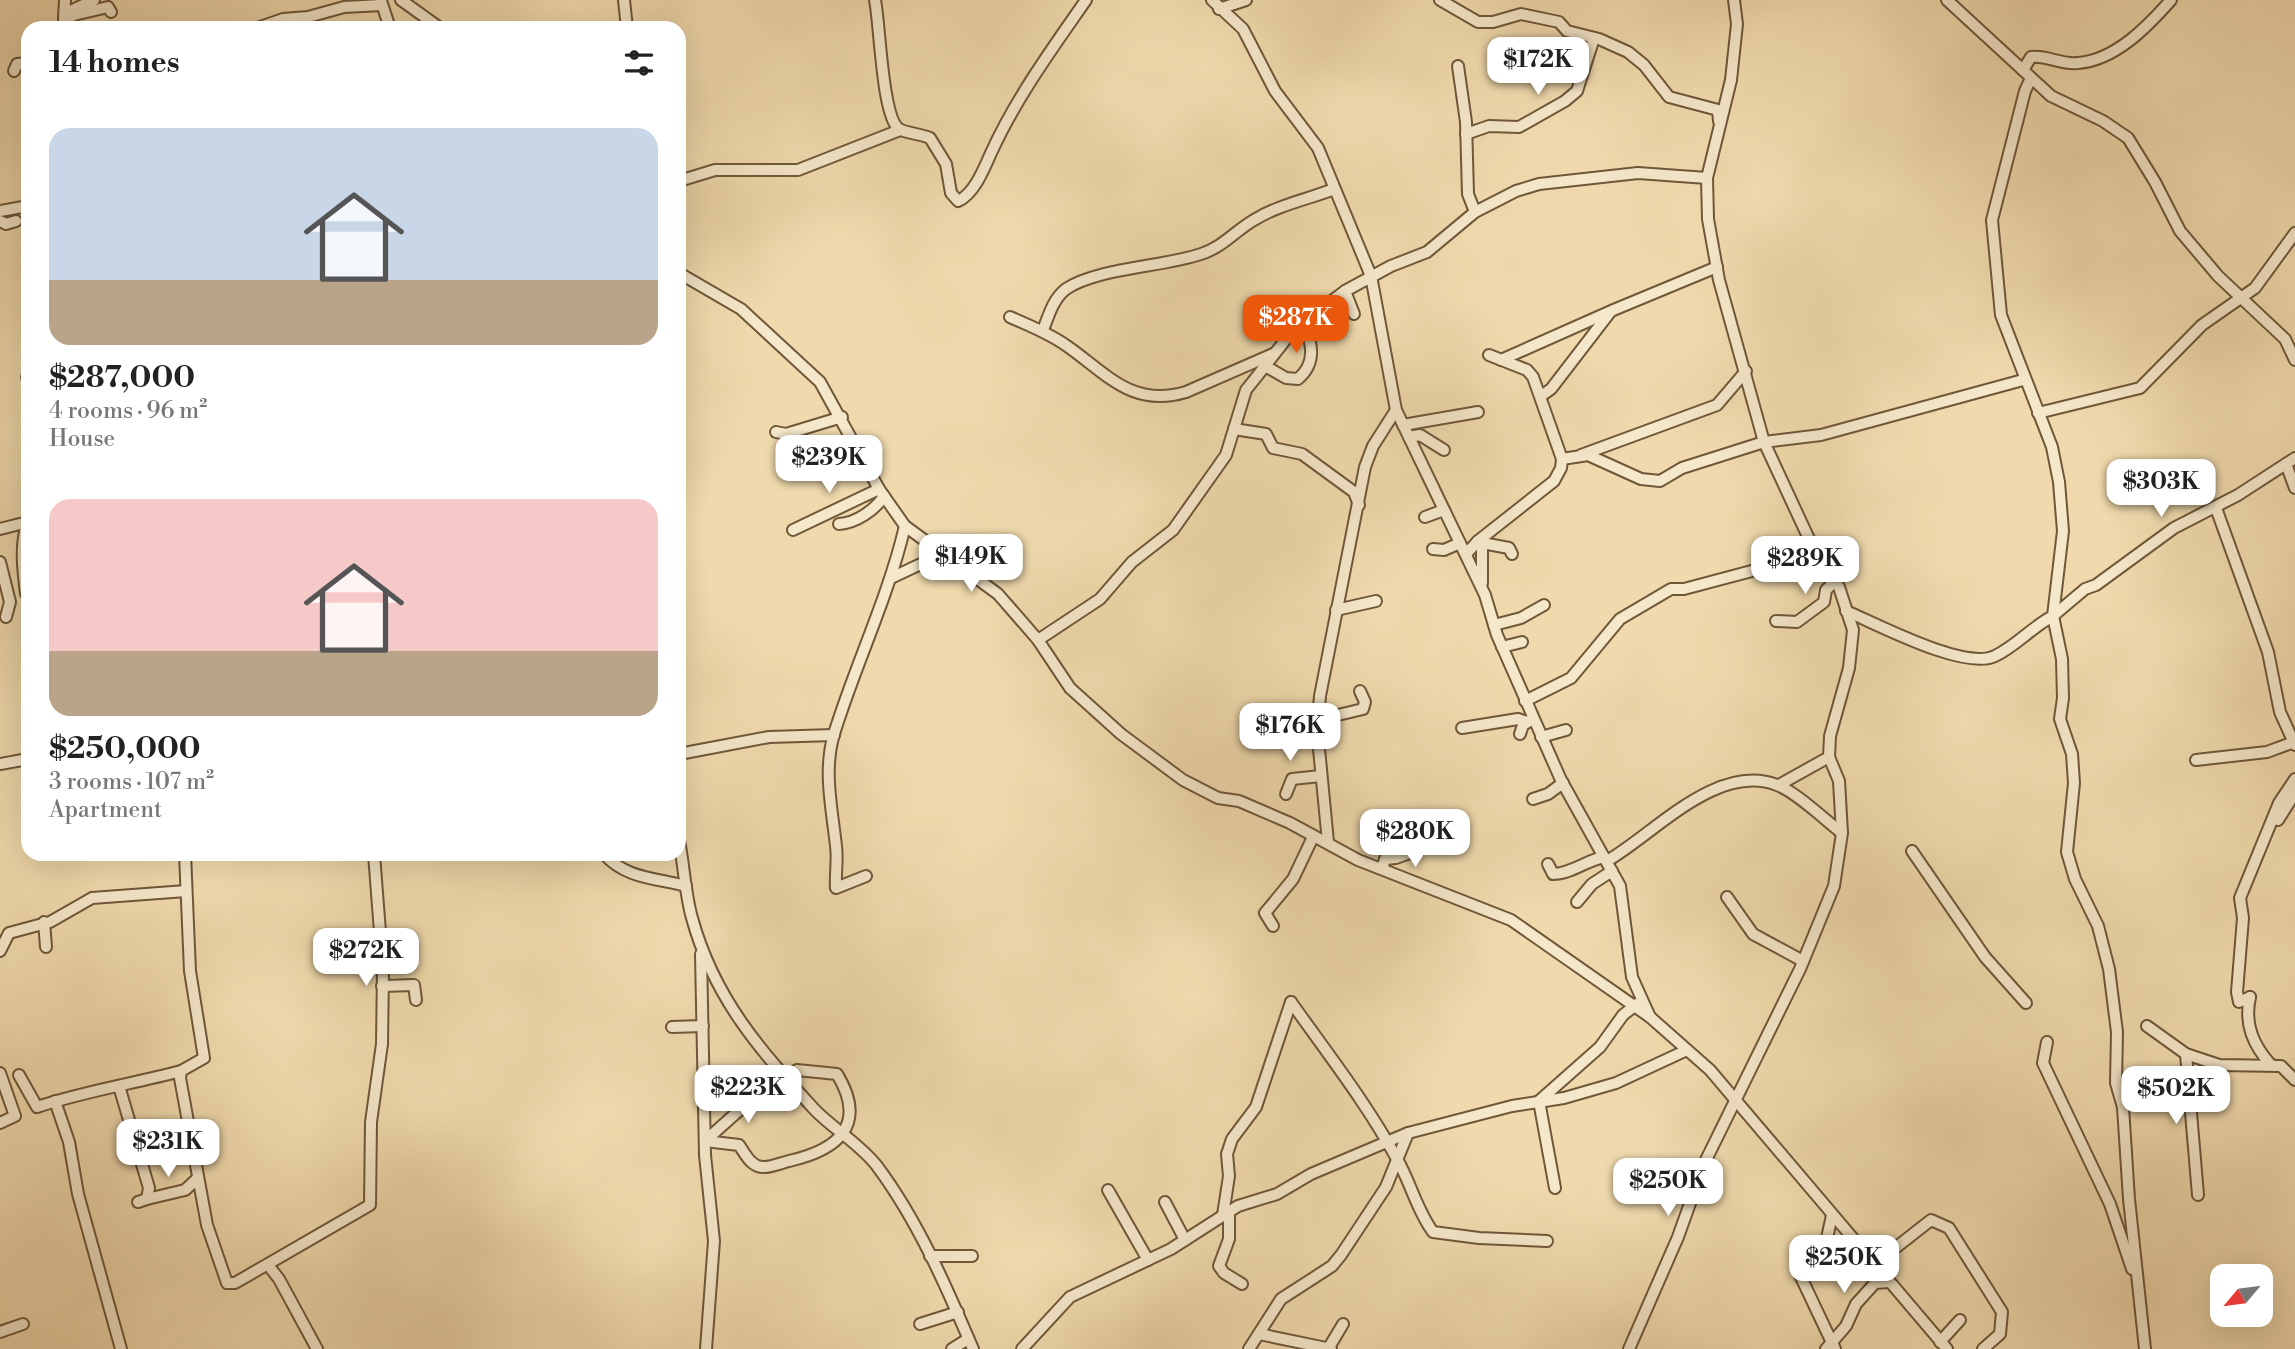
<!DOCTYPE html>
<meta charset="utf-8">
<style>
:root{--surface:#fff;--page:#f6f6f6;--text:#222;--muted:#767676;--accent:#ea580c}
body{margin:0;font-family:"Libre Bodoni",serif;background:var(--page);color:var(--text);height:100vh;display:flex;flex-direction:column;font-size:26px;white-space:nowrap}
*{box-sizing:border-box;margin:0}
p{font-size:23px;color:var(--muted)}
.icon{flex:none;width:38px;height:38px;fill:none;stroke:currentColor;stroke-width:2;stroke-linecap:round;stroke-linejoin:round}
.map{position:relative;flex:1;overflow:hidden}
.details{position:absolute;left:21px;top:21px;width:665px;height:840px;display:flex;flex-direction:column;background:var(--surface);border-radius:21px;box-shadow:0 7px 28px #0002}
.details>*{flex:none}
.needle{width:46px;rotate:241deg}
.fabs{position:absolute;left:2210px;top:1264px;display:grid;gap:14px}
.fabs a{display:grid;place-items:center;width:63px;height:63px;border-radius:14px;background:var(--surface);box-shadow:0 7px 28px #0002;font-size:35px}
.price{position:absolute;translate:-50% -60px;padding:0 16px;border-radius:14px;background:#fff;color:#222;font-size:23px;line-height:46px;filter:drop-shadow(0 2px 4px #0008)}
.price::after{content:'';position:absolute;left:50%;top:42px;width:21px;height:16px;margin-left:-10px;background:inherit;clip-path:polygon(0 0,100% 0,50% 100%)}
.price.on{background:var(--accent);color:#fff}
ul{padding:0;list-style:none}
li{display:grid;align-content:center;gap:14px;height:371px;padding:0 28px}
li span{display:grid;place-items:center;height:217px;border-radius:21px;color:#555}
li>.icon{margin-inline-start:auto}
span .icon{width:126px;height:126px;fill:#fffc;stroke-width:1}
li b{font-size:30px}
h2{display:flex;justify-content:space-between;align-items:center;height:84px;padding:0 28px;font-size:30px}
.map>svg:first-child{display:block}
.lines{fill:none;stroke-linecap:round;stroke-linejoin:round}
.street-casing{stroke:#6f5738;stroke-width:14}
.street{stroke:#f5e7ca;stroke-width:10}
</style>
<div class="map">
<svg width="2295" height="1349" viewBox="0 0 2295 1349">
<rect width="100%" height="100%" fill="#f0daad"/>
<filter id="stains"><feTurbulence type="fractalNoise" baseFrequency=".00286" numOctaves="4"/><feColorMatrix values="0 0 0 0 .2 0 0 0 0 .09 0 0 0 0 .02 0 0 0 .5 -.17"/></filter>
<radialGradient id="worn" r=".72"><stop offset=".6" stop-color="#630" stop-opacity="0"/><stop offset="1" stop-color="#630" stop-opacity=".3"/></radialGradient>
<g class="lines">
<defs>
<g id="street">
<path d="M401 0 440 28"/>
<path d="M624 0 627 28"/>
<path d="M875 0C880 24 882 117 899 129 905 133 921 134 930 138L946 164 951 193 958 201C974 194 984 169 991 153 1016 98 1052 49 1086 0"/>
<path d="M1212 0 1243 29 1275 91 1318 148 1371 276 1396 410 1485 595 1497 635 1561 780 1620 886 1632 977 1650 1017"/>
<path d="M1440 0 1478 22H1493L1521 14 1559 22 1567 31 1599 39 1628 52 1644 65 1669 97 1718 110 1719 121"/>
<path d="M1947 0 2051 96 2103 121 2128 138 2155 182 2180 231 2218 276 2285 339 2295 360"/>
<path d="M381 1 390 28"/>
<path d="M1219 9 1246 0"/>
<path d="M66 13 94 0"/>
<path d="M64 18 65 0"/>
<path d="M64 21 74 15 108 7 111 12"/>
<path d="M257 28 283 19 308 17 344 7 382 5"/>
<path d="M1458 66 1466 122 1468 194 1475 212"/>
<path d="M2023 70 2031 57C2048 55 2060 65 2078 63 2116 60 2148 26 2171 0"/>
<path d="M14 71 17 64 28 63"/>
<path d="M1466 134 1489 126 1519 127 1565 101 1577 91 1594 38"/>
<path d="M679 181 715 170H798L900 130"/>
<path d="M0 211 28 206"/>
<path d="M0 221 6 224 16 221"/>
<path d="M679 273 741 309 820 382 879 489 905 526 998 594 1038 640 1070 688 1121 734 1183 780 1218 798 1239 801 1290 823 1358 860 1511 920 1650 1017 1710 1070 1947 1349"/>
<path d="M1345 291 1354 314"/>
<path d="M1010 317C1030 326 1049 333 1067 346 1107 374 1132 408 1186 392L1273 354"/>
<path d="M1043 330C1049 315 1053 299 1066 289 1097 268 1163 267 1201 254 1223 247 1235 231 1254 220 1278 205 1309 199 1334 189"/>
<path d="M1489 355 1527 370 1533 377 1562 459"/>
<path d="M1501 360 1609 312"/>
<path d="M1265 366 1286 378 1298 379C1318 362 1311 342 1304 320"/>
<path d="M27 377H28"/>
<path d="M1541 396 1551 389 1611 311 1717 267"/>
<path d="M2038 413 2140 388 2202 325 2255 288 2295 233"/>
<path d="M1403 425 1478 412"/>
<path d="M1234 429 1266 434 1273 448 1302 454 1354 492 1359 505"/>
<path d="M776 432 786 434 842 417"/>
<path d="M1409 437 1420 435 1444 450"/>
<path d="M1581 455 1717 405 1746 371"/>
<path d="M2286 464 2295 488"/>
<path d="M2216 508 2268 652 2280 712 2295 745"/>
<path d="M1425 517 1444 510"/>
<path d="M839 524C856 523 875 510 884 496"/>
<path d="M0 529 28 522"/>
<path d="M793 530 879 489"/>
<path d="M1477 542 1509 548 1512 554"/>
<path d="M1482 544V583"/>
<path d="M1433 549 1444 550 1460 543"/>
<path d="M1466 554 1478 541 1554 481 1561 468 1562 459 1588 455 1641 479 1660 481 1682 468 1764 442 1821 435 2023 380"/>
<path d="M0 562 10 602 6 617"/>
<path d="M891 578 925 562 938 552"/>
<path d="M26 594C23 569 20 547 27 523"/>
<path d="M1336 610 1376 601"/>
<path d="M1846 611C1877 624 1965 671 1995 656 2016 646 2032 627 2053 616L2063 531 2059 482 2052 447 2001 315 1992 220 2025 91 2031 78"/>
<path d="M1776 621 1797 622 1824 602 1826 590 1835 581"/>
<path d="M1494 625 1521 618 1544 605"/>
<path d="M1038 640 1100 599 1132 562 1173 530 1226 455 1246 390 1254 380 1294 329 1345 291 1391 266 1427 252 1475 212 1516 191 1539 184 1638 173 1707 178"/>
<path d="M1502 647 1522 642"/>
<path d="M1525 701 1571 678 1620 619 1671 589H1684L1816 554"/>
<path d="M1317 720 1363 709 1365 702 1360 691"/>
<path d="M1462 728 1518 719 1527 722"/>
<path d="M1520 734 1523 725 1531 720"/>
<path d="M1541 737 1566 730"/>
<path d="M679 754 769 737 834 735"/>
<path d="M2196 760 2267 752 2294 742"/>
<path d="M0 764 28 759"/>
<path d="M1779 785 1829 757"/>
<path d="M1286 794 1292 779 1321 776"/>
<path d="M1533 799 1548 794 1563 783"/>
<path d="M2278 820 2295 793"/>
<path d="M679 840C684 866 685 893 692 918 714 998 759 1049 814 1109 833 1129 859 1143 877 1166 918 1221 946 1286 973 1349"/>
<path d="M1328 842 1317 728 1320 696 1365 467 1373 446 1396 410"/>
<path d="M1912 851 1985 957 2026 1003"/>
<path d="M185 854 190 971 204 1058 181 1071 180 1078 207 1225 227 1283H235L370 1205 371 1122 382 1044 383 971 374 854"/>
<path d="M604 854C626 879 656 878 686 886"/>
<path d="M1607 861C1654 834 1717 762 1777 785 1796 792 1825 820 1842 833"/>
<path d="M1548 864 1553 874C1571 874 1587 860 1604 857"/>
<path d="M1382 869 1385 859 1396 858 1421 849"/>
<path d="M866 876 836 888C835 874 838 859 836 846 832 809 823 770 834 734 856 663 888 598 905 526"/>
<path d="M1727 897 1753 934 1803 961"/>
<path d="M1577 902 1592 884 1612 871"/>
<path d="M44 922 46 947"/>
<path d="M1273 926 1265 913 1293 879 1313 837"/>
<path d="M0 951 9 933 50 922 92 898 186 891"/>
<path d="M701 954 705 1155 714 1241 706 1349"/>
<path d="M382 986 414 985 416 1000"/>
<path d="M2250 997 2239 1002 2237 992 2243 918 2240 898 2279 803 2295 779"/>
<path d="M2250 997C2244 1024 2253 1045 2271 1065"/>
<path d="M1291 1002C1328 1054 1367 1104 1397 1159 1411 1183 1416 1209 1433 1232L1479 1238 1547 1241"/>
<path d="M2147 1026 2186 1054 2219 1065 2281 1066 2295 1080"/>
<path d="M672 1027 703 1026"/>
<path d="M2047 1042 2043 1063 2110 1204 2132 1269"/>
<path d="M2186 1054 2198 1195"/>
<path d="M797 1070 837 1074C868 1125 838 1150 789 1161 781 1163 769 1168 762 1167 750 1166 745 1153 739 1145L705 1141 753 1098Z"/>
<path d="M0 1073 15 1116 0 1123"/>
<path d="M19 1075 37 1107C85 1091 132 1084 181 1071"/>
<path d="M119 1086 149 1188 147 1199 138 1202"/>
<path d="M55 1101 69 1142 78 1194 121 1349"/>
<path d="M1555 1188 1539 1101 1600 1047 1623 1015 1637 1004"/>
<path d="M1108 1190 1148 1260"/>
<path d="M147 1199 185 1190 198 1178"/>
<path d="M1165 1202 1185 1240"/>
<path d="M1229 1212V1239L1219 1266 1224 1273 1242 1284"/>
<path d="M1223 1215 1229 1176 1227 1154 1232 1139 1256 1107 1291 1002"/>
<path d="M1832 1215 1826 1243 1807 1254 1799 1273 1835 1349"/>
<path d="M930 1256H972"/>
<path d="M1870 1260 1885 1256 1931 1220 1949 1228 2002 1312 2000 1334 1983 1349"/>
<path d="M268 1265 279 1279 317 1349"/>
<path d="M920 1324 958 1312"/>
<path d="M0 1332 23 1324"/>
<path d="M1259 1334 1331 1349"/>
<path d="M1940 1342 1960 1320"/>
<path d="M952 1349 968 1339"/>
<path d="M1022 1349 1070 1297 1171 1249 1238 1206 1277 1194 1311 1174 1408 1133 1512 1106 1564 1098 1616 1083 1687 1050"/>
<path d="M1249 1349 1281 1299 1332 1266 1341 1255 1386 1187 1408 1133"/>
<path d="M1328 1349 1343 1324"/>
<path d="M1629 1349 1678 1237 1704 1164 1800 969 1834 886 1842 833 1839 781 1829 757 1830 736 1849 668 1853 630 1839 587 1816 554 1764 442 1719 280 1708 219 1707 178 1731 80 1737 24 1734 0"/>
<path d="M1826 1349 1846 1326 1856 1304 1875 1283 1888 1282"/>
<path d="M2145 1349 2129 1199 2123 1107 2116 1083 2117 1032 2109 969 2098 926 2075 879 2067 852 2074 783 2072 754 2060 719 2063 698 2062 659 2053 616 2085 589 2096 585 2174 528 2238 495 2295 458"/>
</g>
</defs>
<use href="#street" class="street-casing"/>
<use href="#street" class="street"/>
</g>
<rect width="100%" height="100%" filter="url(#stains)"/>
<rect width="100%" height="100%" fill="url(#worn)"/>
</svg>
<div class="fabs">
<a><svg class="needle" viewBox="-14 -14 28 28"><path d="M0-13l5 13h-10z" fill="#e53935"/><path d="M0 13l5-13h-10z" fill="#767676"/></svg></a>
</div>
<b class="price" style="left:1538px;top:97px">$172K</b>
<b class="price on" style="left:1296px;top:355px">$287K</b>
<b class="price" style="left:829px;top:495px">$239K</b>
<b class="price" style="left:2161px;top:519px">$303K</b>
<b class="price" style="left:971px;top:594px">$149K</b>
<b class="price" style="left:1805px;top:596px">$289K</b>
<b class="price" style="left:1290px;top:763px">$176K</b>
<b class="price" style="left:1415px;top:869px">$280K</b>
<b class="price" style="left:366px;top:988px">$272K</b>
<b class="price" style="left:748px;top:1125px">$223K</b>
<b class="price" style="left:2176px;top:1126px">$502K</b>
<b class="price" style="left:168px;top:1179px">$231K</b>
<b class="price" style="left:1668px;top:1218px">$250K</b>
<b class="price" style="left:1844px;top:1295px">$250K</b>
<section class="details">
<h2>14 homes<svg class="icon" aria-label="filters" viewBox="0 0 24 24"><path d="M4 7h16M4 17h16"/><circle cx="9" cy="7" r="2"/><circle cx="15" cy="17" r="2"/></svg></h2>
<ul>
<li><span style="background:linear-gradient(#c9d6e8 70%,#b9a48a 0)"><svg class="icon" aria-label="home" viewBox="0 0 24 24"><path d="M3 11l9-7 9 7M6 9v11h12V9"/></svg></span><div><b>$287,000</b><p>4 rooms · 96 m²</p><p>House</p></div></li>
<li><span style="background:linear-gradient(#f6c9c9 70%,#b9a48a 0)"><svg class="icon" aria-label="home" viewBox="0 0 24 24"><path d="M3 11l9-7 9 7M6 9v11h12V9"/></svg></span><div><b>$250,000</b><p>3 rooms · 107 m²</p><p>Apartment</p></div></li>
</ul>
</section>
</div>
